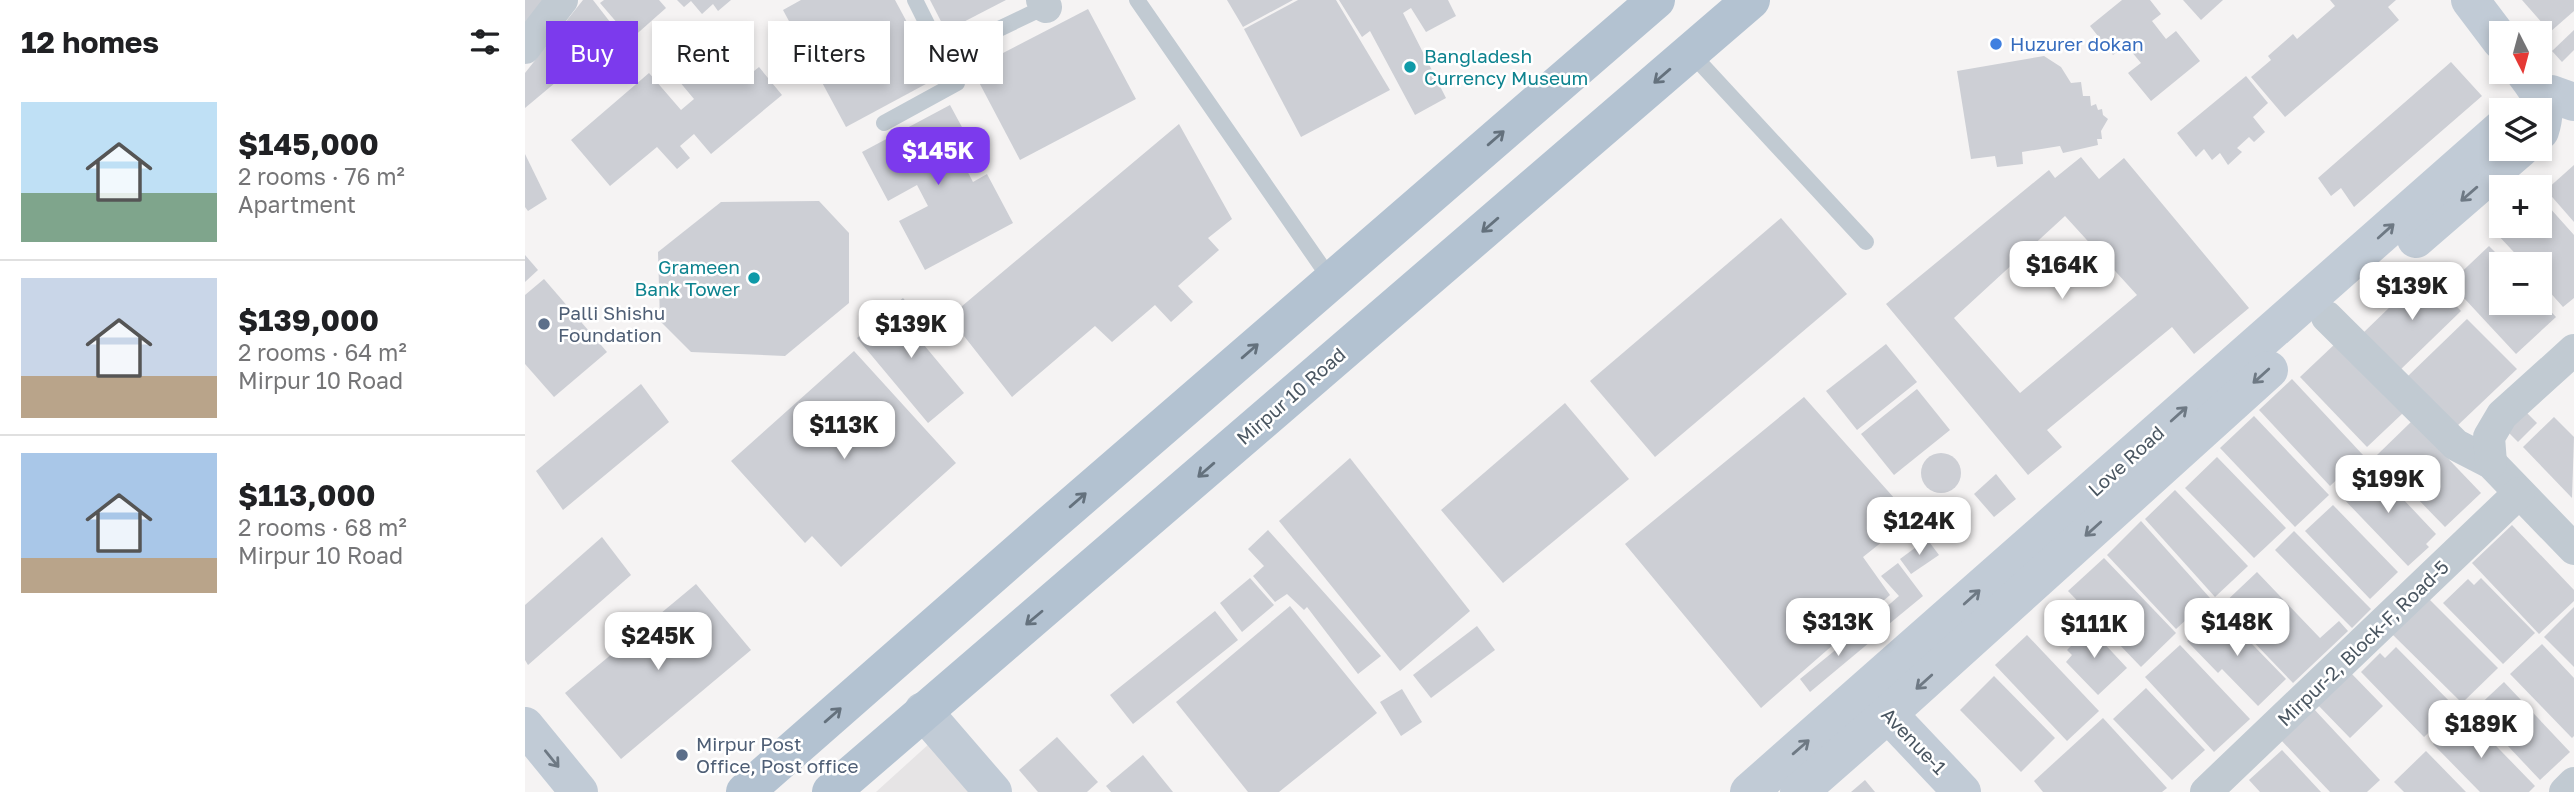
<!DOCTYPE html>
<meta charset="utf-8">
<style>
:root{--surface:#fff;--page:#f6f6f6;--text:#202124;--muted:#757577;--line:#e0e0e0;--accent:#7c3aed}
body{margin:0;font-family:"Golos Text",sans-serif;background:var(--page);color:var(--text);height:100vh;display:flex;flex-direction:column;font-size:26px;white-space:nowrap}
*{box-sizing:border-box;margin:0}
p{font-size:23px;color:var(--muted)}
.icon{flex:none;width:38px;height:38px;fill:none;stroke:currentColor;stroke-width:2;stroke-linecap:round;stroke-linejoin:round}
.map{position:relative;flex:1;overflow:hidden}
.side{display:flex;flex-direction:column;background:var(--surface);width:525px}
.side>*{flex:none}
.hud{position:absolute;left:21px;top:21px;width:665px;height:63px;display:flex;gap:14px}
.needle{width:46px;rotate:174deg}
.controls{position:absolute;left:1964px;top:21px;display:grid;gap:14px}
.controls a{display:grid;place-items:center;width:63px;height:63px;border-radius:0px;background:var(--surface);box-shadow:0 4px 10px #0003;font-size:35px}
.price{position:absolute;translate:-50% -60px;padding:0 16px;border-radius:14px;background:#fff;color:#222;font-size:23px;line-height:46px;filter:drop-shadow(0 2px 4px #0008)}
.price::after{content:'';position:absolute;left:50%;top:42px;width:21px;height:16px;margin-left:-10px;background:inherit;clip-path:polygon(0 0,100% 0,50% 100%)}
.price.selected{background:var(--accent);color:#fff}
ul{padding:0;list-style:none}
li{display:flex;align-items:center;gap:21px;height:175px;padding:0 21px}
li+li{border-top:2px solid var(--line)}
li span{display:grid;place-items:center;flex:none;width:196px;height:140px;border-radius:0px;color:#555}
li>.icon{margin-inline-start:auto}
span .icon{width:84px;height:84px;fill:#fffc;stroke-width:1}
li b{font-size:30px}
h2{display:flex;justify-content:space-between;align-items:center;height:84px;padding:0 21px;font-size:30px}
.pill{padding:0 24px;border-radius:0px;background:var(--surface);box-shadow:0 4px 10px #0003;font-size:24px;line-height:63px}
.pill.selected{background:var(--accent);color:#fff}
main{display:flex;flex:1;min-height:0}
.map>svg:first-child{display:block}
.education{fill:#e6e4e5}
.building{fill:#cdcfd5;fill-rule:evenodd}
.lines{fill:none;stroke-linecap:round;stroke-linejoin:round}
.lane{stroke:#c1cad2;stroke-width:16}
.street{stroke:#c1cad2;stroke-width:32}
.secondary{stroke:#c1cbd6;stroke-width:38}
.primary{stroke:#b3c2d1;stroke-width:38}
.oneway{stroke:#64717d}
.oneway2{stroke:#6e7984}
.shop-dot{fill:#3f7fe0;stroke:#fff;stroke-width:2.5}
.culture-dot{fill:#0f9aa8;stroke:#fff;stroke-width:2.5}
.service-dot{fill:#5c6f8a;stroke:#fff;stroke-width:2.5}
.labels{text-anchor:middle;stroke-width:5;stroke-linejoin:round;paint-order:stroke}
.shop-label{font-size:19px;fill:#366cbe;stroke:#fff;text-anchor:start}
.culture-label{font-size:19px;fill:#0d838f;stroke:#fff;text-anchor:start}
.service-label{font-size:19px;fill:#4e5e75;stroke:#fff;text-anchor:start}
.street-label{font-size:19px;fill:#4a5661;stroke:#fff}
</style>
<main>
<section class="side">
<h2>12 homes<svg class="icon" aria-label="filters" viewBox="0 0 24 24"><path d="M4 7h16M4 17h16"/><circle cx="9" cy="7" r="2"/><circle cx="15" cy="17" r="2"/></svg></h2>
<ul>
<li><span style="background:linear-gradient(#bfe0f5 65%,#7fa58c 0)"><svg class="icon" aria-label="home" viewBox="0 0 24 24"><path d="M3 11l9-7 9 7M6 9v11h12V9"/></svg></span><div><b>$145,000</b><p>2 rooms · 76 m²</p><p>Apartment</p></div></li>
<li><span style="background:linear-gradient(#c9d6e8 70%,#b9a48a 0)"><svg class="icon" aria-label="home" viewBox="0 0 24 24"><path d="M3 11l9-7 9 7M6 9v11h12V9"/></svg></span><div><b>$139,000</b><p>2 rooms · 64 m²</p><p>Mirpur 10 Road</p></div></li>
<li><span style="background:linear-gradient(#a9c7e8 75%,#b9a48a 0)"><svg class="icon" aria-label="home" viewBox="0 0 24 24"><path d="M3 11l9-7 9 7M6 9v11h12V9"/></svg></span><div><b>$113,000</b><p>2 rooms · 68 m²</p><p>Mirpur 10 Road</p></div></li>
</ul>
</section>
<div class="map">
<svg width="2049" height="792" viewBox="0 0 2049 792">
<rect width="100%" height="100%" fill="#f5f3f3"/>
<path class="education" d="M415 734 461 792H351Z"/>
<g class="building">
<path d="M0 0H24L0 28Z"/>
<path d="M58 0H68L92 31 0 108V73Z"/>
<path d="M79 0H134L141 8 106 39 75 3Z"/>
<path d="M152 0H206L193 11 188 4 177 14 166 1 159 7Z"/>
<path d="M276 0H370L412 78 321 127 258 10Z"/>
<path d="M405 0H481L421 31Z"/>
<path d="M702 0H768L718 27Z"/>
<path d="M773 0H811L865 90 776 137 719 29Z"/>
<path d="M814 0H923L931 16 901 32 886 8 878 13 921 98 890 115 845 31 837 37Z"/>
<path d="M1597 0H1625L1636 14 1627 21 1641 39 1651 31 1675 61 1626 101 1603 73 1616 63 1601 45 1588 55 1565 26Z"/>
<path d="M1658 0H1698L1676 20Z"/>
<path d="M1805 0H1871L1863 7 1874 20 1760 117 1726 77 1746 60 1743 56 1768 34 1772 39 1810 6Z"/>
<path d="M1997 0H2049V11L2025 32Z"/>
<path d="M563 9 611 99 495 160 447 69Z"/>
<path d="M2049 30V50L2037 62 2027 51Z"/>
<path d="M181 37 218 80 234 67 257 95 186 154 169 134 155 146 165 158 152 169 132 147 85 186 46 140 124 73 156 110 169 99 144 69Z"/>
<path d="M1519 56 1536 67 1546 83 1556 82 1558 96H1565L1566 106 1571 104 1573 110 1577 109 1578 115 1583 119 1576 131 1577 139H1572L1573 145 1538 153 1535 146 1497 152 1498 164 1472 167 1470 156 1446 159 1432 71Z"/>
<path d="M1926 62 1957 96 1829 207 1816 188 1806 196 1793 178Z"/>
<path d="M1721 76 1743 103 1728 117 1740 132 1729 142 1724 137 1712 148 1717 152 1703 165 1695 153 1687 160 1679 149 1671 157 1652 133Z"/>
<path d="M425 105 451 153 437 161 448 182 462 174 488 223 400 270 374 221 403 206 392 185 363 201 337 152Z"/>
<path d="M654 124 707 219 683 238 694 250 653 286 668 302 646 322 630 305 587 342 570 326 487 397 424 317Z"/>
<path d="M0 154 22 199 3 211 0 207Z"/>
<path d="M1556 157 1574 179 1599 158 1724 308 1669 354 1647 327 1522 430 1537 447 1503 475 1361 304 1524 170 1530 178ZM1540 216 1612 295 1495 393 1429 318Z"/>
<path d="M2049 165V222L2021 190Z"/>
<path d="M2014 196 2049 235V298L2038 307 2014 280V264H2000L1971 233 1979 226H2014Z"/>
<path d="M294 201 324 233V303L260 356 166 352 135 321 133 252 196 202Z"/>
<path d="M1256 218 1322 294 1130 457 1065 381Z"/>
<path d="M1964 246 1982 264H1976V303H2014V299L2031 317 1991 354 1925 283Z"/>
<path d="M0 255 13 270 0 282Z"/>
<path d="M1900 273 1936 311 1874 371 1837 334Z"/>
<path d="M19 279 82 352 29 397 0 364V295Z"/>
<path d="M378 298 410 336 399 345 439 393 403 423 332 338Z"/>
<path d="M1942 319 1992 369 1932 426 1883 376Z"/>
<path d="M1811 343 1878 413 1842 447 1775 377Z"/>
<path d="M1361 344 1392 382 1332 430 1301 391Z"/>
<path d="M329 351 431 463 316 567 287 536 280 543 206 461Z"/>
<path d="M1767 379 1838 455 1805 486 1734 410Z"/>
<path d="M116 384 144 422 38 510 11 471Z"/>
<path d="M1392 389 1425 430 1369 475 1336 434Z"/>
<path d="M1279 397 1387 518 1338 557 1365 595 1236 708 1100 544Z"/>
<path d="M1040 403 1104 479 978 583 916 510Z"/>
<path d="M1999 410 2012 423 1993 442 1980 429Z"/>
<path d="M1729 416 1804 495 1770 527 1695 448Z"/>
<path d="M2029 417 2049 437 2047 498 1998 447Z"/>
<path d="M1887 421 1956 493 1920 527 1851 456Z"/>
<circle cx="1416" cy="473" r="20"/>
<path d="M1692 457 1761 528 1729 558 1660 488Z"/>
<path d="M825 458 945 611 875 671 754 521Z"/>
<path d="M1845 464 1911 534 1901 544 1904 547 1883 566 1814 494Z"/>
<path d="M1471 474 1491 499 1469 517 1449 494Z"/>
<path d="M1650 490 1723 566 1690 597 1620 519Z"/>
<path d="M1808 505 1873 572 1845 599 1780 531Z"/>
<path d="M1616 521 1685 598 1651 629 1582 555Z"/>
<path d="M1987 525 2049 590V601L2014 634 1947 563Z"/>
<path d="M743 530 856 656 833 674 782 607 779 610 762 594 750 602 728 576 739 566 723 549Z"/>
<path d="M1769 531 1846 609 1827 628 1750 550Z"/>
<path d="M77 537 106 575 3 665 0 660V605Z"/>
<path d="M1402 539 1414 555 1386 574 1375 559Z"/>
<path d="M1579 558 1651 633 1616 667 1543 591Z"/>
<path d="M1373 563 1398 596 1353 633 1343 623 1374 596 1356 576Z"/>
<path d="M1732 572 1795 638 1814 621 1823 631 1768 683 1695 607Z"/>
<path d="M725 578 749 605 717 632 695 603Z"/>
<path d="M1956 578 2010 633 1978 664 1918 603 1943 579 1949 585Z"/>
<path d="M171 584 226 650 96 759 40 693Z"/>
<path d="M1902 597 1973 668 1937 703 1866 633Z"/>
<path d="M765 606 852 713 754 792H723L651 702Z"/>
<path d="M2049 607V667L2019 637Z"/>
<path d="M690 611 713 640 608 724 585 695Z"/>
<path d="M1695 611 1761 679 1733 706 1697 669 1693 673 1662 641Z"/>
<path d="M1561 624 1602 668 1573 695 1541 662 1547 655 1542 650 1546 646 1542 642Z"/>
<path d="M1341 625 1351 637 1285 692 1275 679Z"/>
<path d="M952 626 970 650 906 698 888 675Z"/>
<path d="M1502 635 1574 711 1542 741 1470 665Z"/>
<path d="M2017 644 2049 678V736L2047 738 1985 674Z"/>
<path d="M1655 645 1725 719 1689 752 1620 677Z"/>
<path d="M1871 647 1930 707 1899 737 1836 672 1855 653 1860 658Z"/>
<path d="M1824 671 1858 706 1825 738 1791 703Z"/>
<path d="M1469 676 1530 738 1496 772 1435 710Z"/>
<path d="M1979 682 2045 752 2015 780 1949 710Z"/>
<path d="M1621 688 1680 750 1647 780 1588 719Z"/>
<path d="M877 689 897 722 876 736 855 702Z"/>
<path d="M1788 708 1855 780 1842 792H1805L1755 739Z"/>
<path d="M1940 714 2010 786 2004 792H1955L1908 744Z"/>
<path d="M1578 718 1642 788 1637 792H1518L1509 781Z"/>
<path d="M532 737 573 782 562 792H513L494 770Z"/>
<path d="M1757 750 1796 792H1735L1724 780Z"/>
<path d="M1901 751 1941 792H1879L1869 782Z"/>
<path d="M618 755 648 792H586L581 786Z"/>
<path d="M1340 780 1350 792H1326Z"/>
</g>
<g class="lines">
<g class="lane">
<path d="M390 0 407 34 432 68"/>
<path d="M612 0 806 280"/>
<path d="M1165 52 1341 242"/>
<path d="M359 123 432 83V49L526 4"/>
</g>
<g class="street">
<path d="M517 0 521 7"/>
<path d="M0 48 37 0"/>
<path d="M1802 317 1931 445 1966 463 2049 549"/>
<path d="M1966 463 1964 437 1977 415 2049 350"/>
<path d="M1681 792 1994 493"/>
<path d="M2040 792 2049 783"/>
</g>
<g class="secondary">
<path d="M1945 0 1976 41"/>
<path d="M1999 72C2015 93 2024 104 2015 131"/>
<path d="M2015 94H2026L2049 102"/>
<path d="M1891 239 1995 149"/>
<path d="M1347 697 1437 792"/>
<path d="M398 711 468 792"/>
<path d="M0 726 54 792"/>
<path d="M1224 792 1976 129"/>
<path d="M1274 792 1363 714 1744 370"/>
</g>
<g class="primary">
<path d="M220 792 522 527 1131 0"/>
<path d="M306 792 1226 0"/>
</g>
</g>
<defs><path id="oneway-shaft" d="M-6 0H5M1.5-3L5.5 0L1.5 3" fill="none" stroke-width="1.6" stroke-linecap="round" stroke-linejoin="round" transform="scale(1.75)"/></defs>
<g class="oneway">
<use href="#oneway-shaft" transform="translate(1137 76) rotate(139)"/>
<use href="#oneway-shaft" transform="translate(971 138) rotate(-41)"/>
<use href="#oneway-shaft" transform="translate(965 225) rotate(139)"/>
<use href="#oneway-shaft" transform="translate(725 351) rotate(-41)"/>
<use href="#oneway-shaft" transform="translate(681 470) rotate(139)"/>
<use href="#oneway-shaft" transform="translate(553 500) rotate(-41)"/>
<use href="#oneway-shaft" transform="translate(509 618) rotate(140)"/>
<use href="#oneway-shaft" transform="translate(308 715) rotate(-41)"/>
</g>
<g class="oneway2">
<use href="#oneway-shaft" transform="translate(1944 194) rotate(139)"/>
<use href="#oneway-shaft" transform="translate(1861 231) rotate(-42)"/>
<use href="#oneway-shaft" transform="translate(1736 376) rotate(138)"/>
<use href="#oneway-shaft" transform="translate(1654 414) rotate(-42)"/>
<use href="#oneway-shaft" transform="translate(1568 529) rotate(138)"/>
<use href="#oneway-shaft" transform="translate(1447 597) rotate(-42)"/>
<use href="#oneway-shaft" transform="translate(1399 682) rotate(138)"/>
<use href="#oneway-shaft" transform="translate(1276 747) rotate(-41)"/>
<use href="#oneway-shaft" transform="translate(27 759) rotate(51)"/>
</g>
<circle class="shop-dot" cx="1471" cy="44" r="7"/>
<g class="culture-dot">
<circle cx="885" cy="67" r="7"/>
<circle cx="229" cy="278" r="7"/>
</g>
<g class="service-dot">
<circle cx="19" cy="324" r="7"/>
<circle cx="157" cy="755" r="7"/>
</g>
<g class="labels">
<g class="shop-label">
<text x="1485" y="51">Huzurer dokan</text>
</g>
<g class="culture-label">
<text x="899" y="63">Bangladesh<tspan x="899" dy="22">Currency Museum</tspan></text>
<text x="215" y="274" text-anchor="end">Grameen<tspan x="215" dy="22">Bank Tower</tspan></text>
</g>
<g class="service-label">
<text x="33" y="320">Palli Shishu<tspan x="33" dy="22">Foundation</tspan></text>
<text x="171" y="751">Mirpur Post<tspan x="171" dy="22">Office, Post office</tspan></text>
</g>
<g class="street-label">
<text transform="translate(766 396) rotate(-41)" y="7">Mirpur 10 Road</text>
<text transform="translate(1601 461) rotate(-42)" y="7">Love Road</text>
<text transform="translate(1838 643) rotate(-44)" y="7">Mirpur-2, Block-F, Road-5</text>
<text transform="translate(1389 741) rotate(46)" y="7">Avenue-1</text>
</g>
</g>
</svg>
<div class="controls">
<a><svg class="needle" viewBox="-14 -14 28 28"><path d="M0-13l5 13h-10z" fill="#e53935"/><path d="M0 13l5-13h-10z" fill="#757577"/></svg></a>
<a><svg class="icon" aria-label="layers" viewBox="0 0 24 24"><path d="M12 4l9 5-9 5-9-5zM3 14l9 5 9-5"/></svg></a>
<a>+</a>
<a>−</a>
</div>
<b class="price selected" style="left:413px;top:187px">$145K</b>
<b class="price" style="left:1537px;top:301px">$164K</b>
<b class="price" style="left:1887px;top:322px">$139K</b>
<b class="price" style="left:386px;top:360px">$139K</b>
<b class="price" style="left:319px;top:461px">$113K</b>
<b class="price" style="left:1863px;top:515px">$199K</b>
<b class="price" style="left:1394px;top:557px">$124K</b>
<b class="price" style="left:1313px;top:658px">$313K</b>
<b class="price" style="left:1712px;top:658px">$148K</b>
<b class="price" style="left:1569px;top:660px">$111K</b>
<b class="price" style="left:133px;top:672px">$245K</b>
<b class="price" style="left:1956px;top:760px">$189K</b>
<div class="hud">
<a class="pill selected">Buy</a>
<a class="pill">Rent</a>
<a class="pill">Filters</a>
<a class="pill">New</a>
</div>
</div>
</main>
